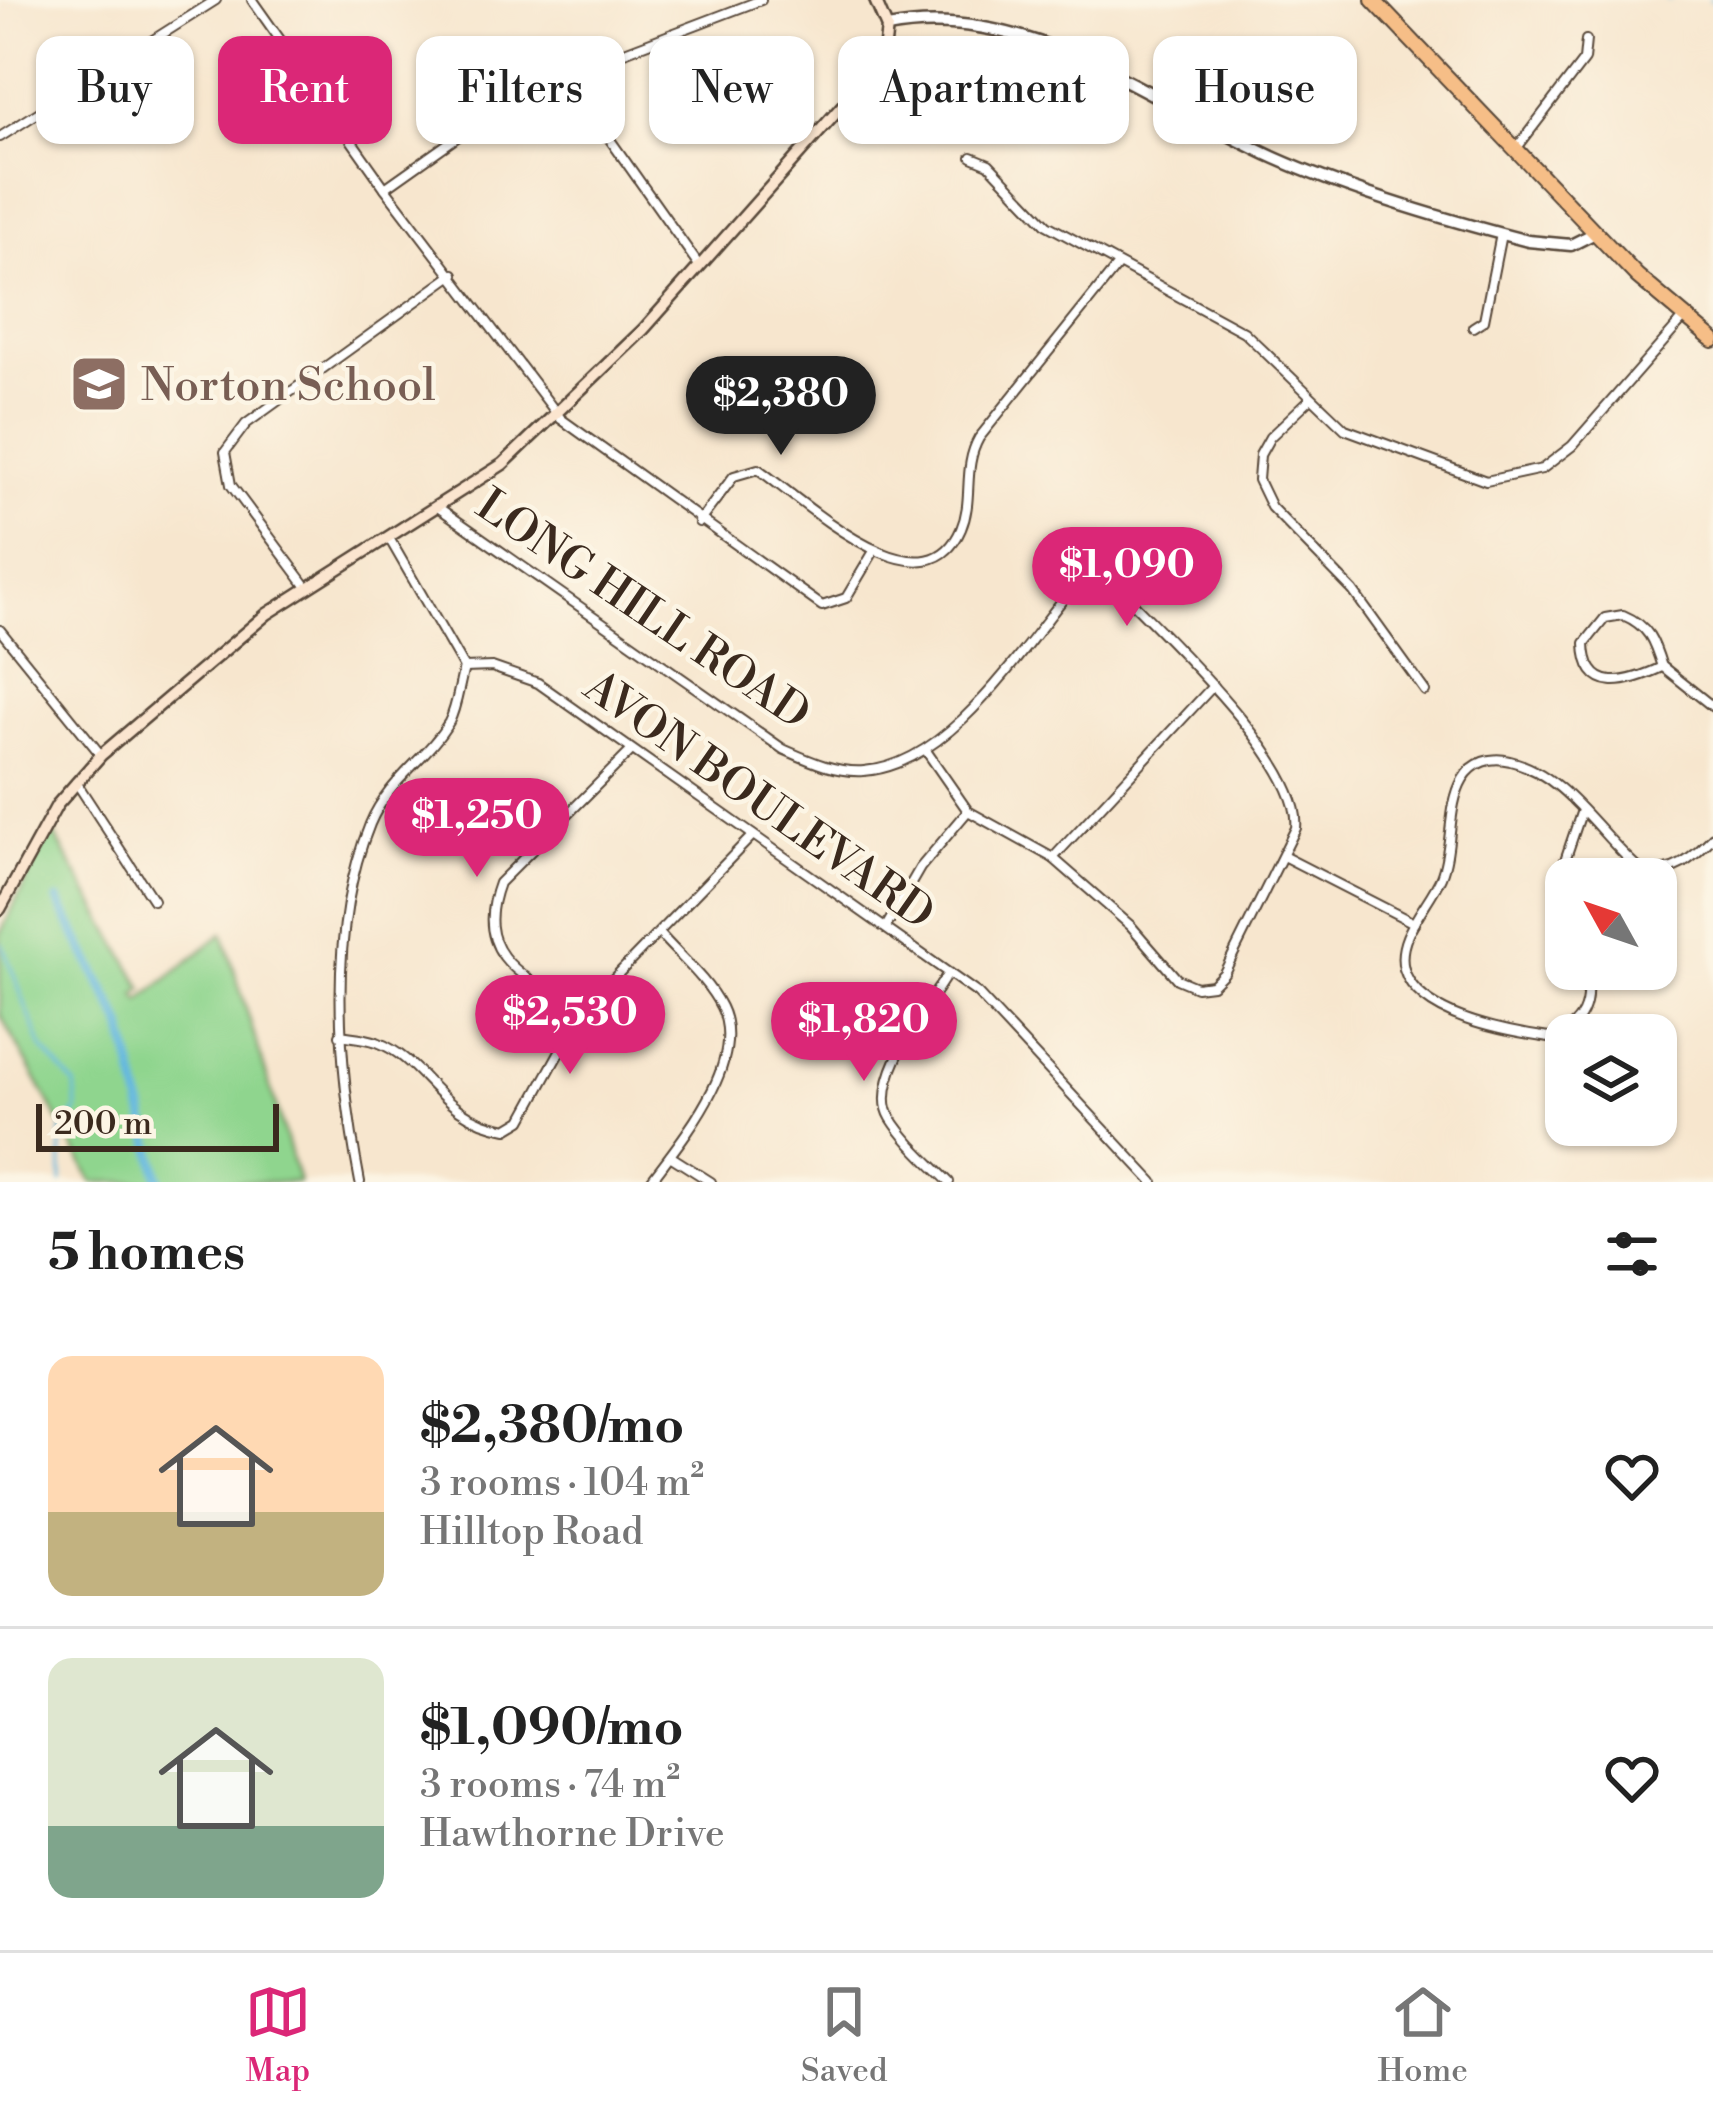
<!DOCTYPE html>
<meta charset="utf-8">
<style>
:root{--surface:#fff;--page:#f6f6f6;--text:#222;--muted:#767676;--line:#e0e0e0;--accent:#db2777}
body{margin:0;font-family:"Libre Bodoni",serif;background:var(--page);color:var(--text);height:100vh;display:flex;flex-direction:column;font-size:45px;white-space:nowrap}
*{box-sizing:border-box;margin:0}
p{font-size:39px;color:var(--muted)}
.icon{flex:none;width:66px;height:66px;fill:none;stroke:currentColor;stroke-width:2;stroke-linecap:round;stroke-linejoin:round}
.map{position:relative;height:1182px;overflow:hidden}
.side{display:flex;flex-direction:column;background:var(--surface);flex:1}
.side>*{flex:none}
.guide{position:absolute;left:36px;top:36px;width:1641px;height:108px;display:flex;gap:24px}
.needle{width:78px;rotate:310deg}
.tools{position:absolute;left:1545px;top:858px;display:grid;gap:24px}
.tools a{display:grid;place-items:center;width:132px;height:132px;border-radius:24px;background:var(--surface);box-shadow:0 3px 9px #0004;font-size:60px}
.scale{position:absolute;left:36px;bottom:30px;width:243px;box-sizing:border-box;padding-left:12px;border:6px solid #3b2a1e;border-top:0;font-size:33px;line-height:42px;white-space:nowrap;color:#3b2a1e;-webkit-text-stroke:9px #fcf5e5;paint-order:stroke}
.price{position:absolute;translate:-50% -102px;padding:0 27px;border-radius:42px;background:var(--accent);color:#fff;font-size:39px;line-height:78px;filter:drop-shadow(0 3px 6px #0008)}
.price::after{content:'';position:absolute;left:50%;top:72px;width:36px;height:27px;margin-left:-18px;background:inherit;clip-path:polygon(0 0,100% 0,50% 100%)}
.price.on{background:#222;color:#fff}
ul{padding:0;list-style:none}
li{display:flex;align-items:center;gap:36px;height:300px;padding:0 48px}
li+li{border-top:3px solid var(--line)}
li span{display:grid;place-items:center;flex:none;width:336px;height:240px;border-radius:24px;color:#555}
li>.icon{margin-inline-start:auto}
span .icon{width:144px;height:144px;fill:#fffc;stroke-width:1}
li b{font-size:51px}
h2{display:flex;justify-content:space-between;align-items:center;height:144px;padding:0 48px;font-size:51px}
.pill{padding:0 42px;border-radius:24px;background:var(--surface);box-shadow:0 3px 9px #0004;font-size:42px;line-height:108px}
.pill.on{background:var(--accent);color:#fff}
.dock{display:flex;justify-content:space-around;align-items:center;height:168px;border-top:3px solid var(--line);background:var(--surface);font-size:33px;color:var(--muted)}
.dock a{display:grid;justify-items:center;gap:6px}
.dock .on{color:var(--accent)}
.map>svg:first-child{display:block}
.green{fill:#8fd58e;stroke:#658056;stroke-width:3}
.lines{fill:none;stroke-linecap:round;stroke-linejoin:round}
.stream{stroke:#63b8df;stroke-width:3}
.canal{stroke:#63b8df;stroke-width:9}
.minor-casing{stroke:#574638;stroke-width:12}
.tertiary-casing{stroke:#574638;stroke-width:15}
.secondary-casing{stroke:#574638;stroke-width:15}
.trunk-casing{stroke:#574638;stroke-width:18}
.minor{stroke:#fff;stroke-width:8}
.tertiary{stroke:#fff;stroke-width:10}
.secondary{stroke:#fbe5cf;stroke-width:10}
.trunk{stroke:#f6be87;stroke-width:14}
.labels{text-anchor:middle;stroke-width:9;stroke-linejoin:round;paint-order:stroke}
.education-label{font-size:45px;fill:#785e54;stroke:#fcf5e5;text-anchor:start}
.street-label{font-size:45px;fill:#3b2a1e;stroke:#fcf5e5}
</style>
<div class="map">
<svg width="1713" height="1182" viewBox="0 0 1713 1182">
<rect width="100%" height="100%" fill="#fcf5e5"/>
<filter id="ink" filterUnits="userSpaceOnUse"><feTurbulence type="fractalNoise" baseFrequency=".00833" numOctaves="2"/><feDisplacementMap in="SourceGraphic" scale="24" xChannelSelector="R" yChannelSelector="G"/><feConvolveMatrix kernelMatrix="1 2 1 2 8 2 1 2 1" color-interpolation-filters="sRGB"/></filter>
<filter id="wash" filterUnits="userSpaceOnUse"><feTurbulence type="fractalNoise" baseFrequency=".004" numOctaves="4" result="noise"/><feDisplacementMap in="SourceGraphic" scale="48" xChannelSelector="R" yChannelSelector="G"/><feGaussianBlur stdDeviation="2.7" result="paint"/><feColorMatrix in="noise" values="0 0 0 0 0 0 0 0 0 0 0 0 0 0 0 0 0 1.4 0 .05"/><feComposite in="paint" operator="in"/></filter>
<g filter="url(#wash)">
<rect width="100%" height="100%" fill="#f7e6ce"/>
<path class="green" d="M51 829 143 988 136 995 140 1001 223 933 299 1182H93L0 1014V934Z"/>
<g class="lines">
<g class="stream">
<path d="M1668 0H1670"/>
<path d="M1710 0 1713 1"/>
<path d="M2 944 42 1048 75 1085 77 1110 61 1131 62 1182"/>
</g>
<path class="canal" d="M58 900 123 1026 160 1182"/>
</g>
</g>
<g filter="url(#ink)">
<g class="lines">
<defs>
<g id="minor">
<path d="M252 0 385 188 561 419 822 606 846 598 874 551"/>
<path d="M563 73 698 264"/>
<path d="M0 137 216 0"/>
<path d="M1516 149 1584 60 1586 40"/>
<path d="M972 157 989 164 1047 225 1244 332 1345 429 1486 481 1542 469 1572 446 1685 317"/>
<path d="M385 188 522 91 761 0"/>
<path d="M1473 327 1484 320 1501 234"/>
<path d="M1309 400 1270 437 1260 455 1258 480 1271 507 1353 591 1425 691"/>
<path d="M439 508 783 749C808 760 835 773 864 771 952 765 1024 645 1077 582L1093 575 1111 581C1157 629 1304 763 1296 828L1224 973 1212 985 1196 987 1177 979 1131 926 1053 858 968 811 927 752"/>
<path d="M699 522 734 476 758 469C801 499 924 616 961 529 974 499 962 468 979 438L1118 265"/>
<path d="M389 538 464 668 492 667 538 683 977 993 1153 1182"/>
<path d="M307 587 231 485 225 452 246 424 454 274"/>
<path d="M1623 615C1649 626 1654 641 1662 667 1628 683 1586 696 1585 643L1605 618Z"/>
<path d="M0 630 101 755"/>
<path d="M1663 667 1713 707"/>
<path d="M76 782 153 900"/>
<path d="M1283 856 1414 923"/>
<path d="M1053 858 1213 686"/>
<path d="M1566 926 1563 866 1582 810"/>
<path d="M886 927 920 868 968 811"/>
<path d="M1583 969C1594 1002 1583 1029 1549 1038 1507 1032 1418 1017 1404 969 1395 937 1429 905 1441 877 1453 848 1447 806 1463 779 1473 762 1491 756 1510 761 1566 774 1601 838 1643 872 1676 873 1691 860 1713 837"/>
<path d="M948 973C928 1006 868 1082 891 1118 906 1142 929 1162 949 1182"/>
<path d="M582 1011C526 978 471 958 499 883L631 751"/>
<path d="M340 1035C352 1037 366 1038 377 1042 428 1062 438 1118 507 1129L522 1120 582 1011 753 835"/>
<path d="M670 1156 711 1182"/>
<path d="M360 1182C339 1072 326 931 370 824 389 779 427 759 449 722 457 707 459 685 464 668"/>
<path d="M650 1182C682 1139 748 1062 721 1007 707 979 680 957 660 934"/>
</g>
<path id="tertiary" d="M887 28C1027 0 1153 103 1275 158 1351 192 1447 220 1528 241L1571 245 1595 233"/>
<path id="secondary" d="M0 909 57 805 101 755 267 614 503 464 643 330 883 60 887 28 875 0"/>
<path id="trunk" d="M1373 0 1637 276 1713 340"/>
</defs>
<use href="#minor" class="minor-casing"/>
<use href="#tertiary" class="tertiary-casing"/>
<use href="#secondary" class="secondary-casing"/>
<use href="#trunk" class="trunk-casing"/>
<use href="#minor" class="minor"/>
<use href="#tertiary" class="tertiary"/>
<use href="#secondary" class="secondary"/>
<use href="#trunk" class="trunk"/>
</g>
</g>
<defs>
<symbol id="school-square" viewBox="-11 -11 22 22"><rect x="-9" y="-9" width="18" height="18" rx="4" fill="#8d6e63" stroke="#fcf5e5"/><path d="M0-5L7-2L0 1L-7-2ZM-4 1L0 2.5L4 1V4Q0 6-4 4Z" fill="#fff"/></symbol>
</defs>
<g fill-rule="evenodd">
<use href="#school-square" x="66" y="351" width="66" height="66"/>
</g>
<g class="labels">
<g class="education-label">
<text x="141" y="400">Norton School</text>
</g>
<g class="street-label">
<text transform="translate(644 608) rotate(34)" y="16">LONG HILL ROAD</text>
<text transform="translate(760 799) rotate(35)" y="16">AVON BOULEVARD</text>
</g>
</g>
</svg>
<div class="tools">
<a><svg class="needle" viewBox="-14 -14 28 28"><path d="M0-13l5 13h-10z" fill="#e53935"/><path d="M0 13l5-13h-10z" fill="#767676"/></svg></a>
<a><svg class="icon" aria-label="layers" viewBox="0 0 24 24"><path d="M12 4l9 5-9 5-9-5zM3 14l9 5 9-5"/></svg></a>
</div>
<div class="scale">200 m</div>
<b class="price on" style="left:781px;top:458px">$2,380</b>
<b class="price" style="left:1127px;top:629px">$1,090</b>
<b class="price" style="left:477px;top:880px">$1,250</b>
<b class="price" style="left:570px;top:1077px">$2,530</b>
<b class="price" style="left:864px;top:1084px">$1,820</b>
<div class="guide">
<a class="pill">Buy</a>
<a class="pill on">Rent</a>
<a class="pill">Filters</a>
<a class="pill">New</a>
<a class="pill">Apartment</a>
<a class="pill">House</a>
</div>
</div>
<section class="side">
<h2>5 homes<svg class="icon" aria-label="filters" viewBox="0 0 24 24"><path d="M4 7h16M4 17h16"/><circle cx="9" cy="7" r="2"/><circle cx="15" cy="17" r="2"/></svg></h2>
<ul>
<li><span style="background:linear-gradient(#ffd9b3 65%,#c2b280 0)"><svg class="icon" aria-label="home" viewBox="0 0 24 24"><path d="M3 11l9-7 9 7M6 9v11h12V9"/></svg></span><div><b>$2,380/mo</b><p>3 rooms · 104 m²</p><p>Hilltop Road</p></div><svg class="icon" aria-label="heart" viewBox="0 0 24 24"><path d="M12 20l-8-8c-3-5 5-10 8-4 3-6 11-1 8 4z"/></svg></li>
<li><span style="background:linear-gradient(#dfe7d0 70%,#7fa58c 0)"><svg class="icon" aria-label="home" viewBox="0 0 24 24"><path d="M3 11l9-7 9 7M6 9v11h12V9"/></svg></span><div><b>$1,090/mo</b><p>3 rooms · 74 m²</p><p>Hawthorne Drive</p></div><svg class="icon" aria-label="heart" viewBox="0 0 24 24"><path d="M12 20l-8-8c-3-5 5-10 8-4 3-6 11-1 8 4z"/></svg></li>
</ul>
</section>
<nav class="dock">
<a class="on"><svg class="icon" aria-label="map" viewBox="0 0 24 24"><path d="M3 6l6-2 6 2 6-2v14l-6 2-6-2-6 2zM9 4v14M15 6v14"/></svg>Map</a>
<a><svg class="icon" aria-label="saved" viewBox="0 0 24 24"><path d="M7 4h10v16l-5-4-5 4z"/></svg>Saved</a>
<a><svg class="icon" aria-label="home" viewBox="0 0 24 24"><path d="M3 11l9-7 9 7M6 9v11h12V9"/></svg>Home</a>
</nav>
